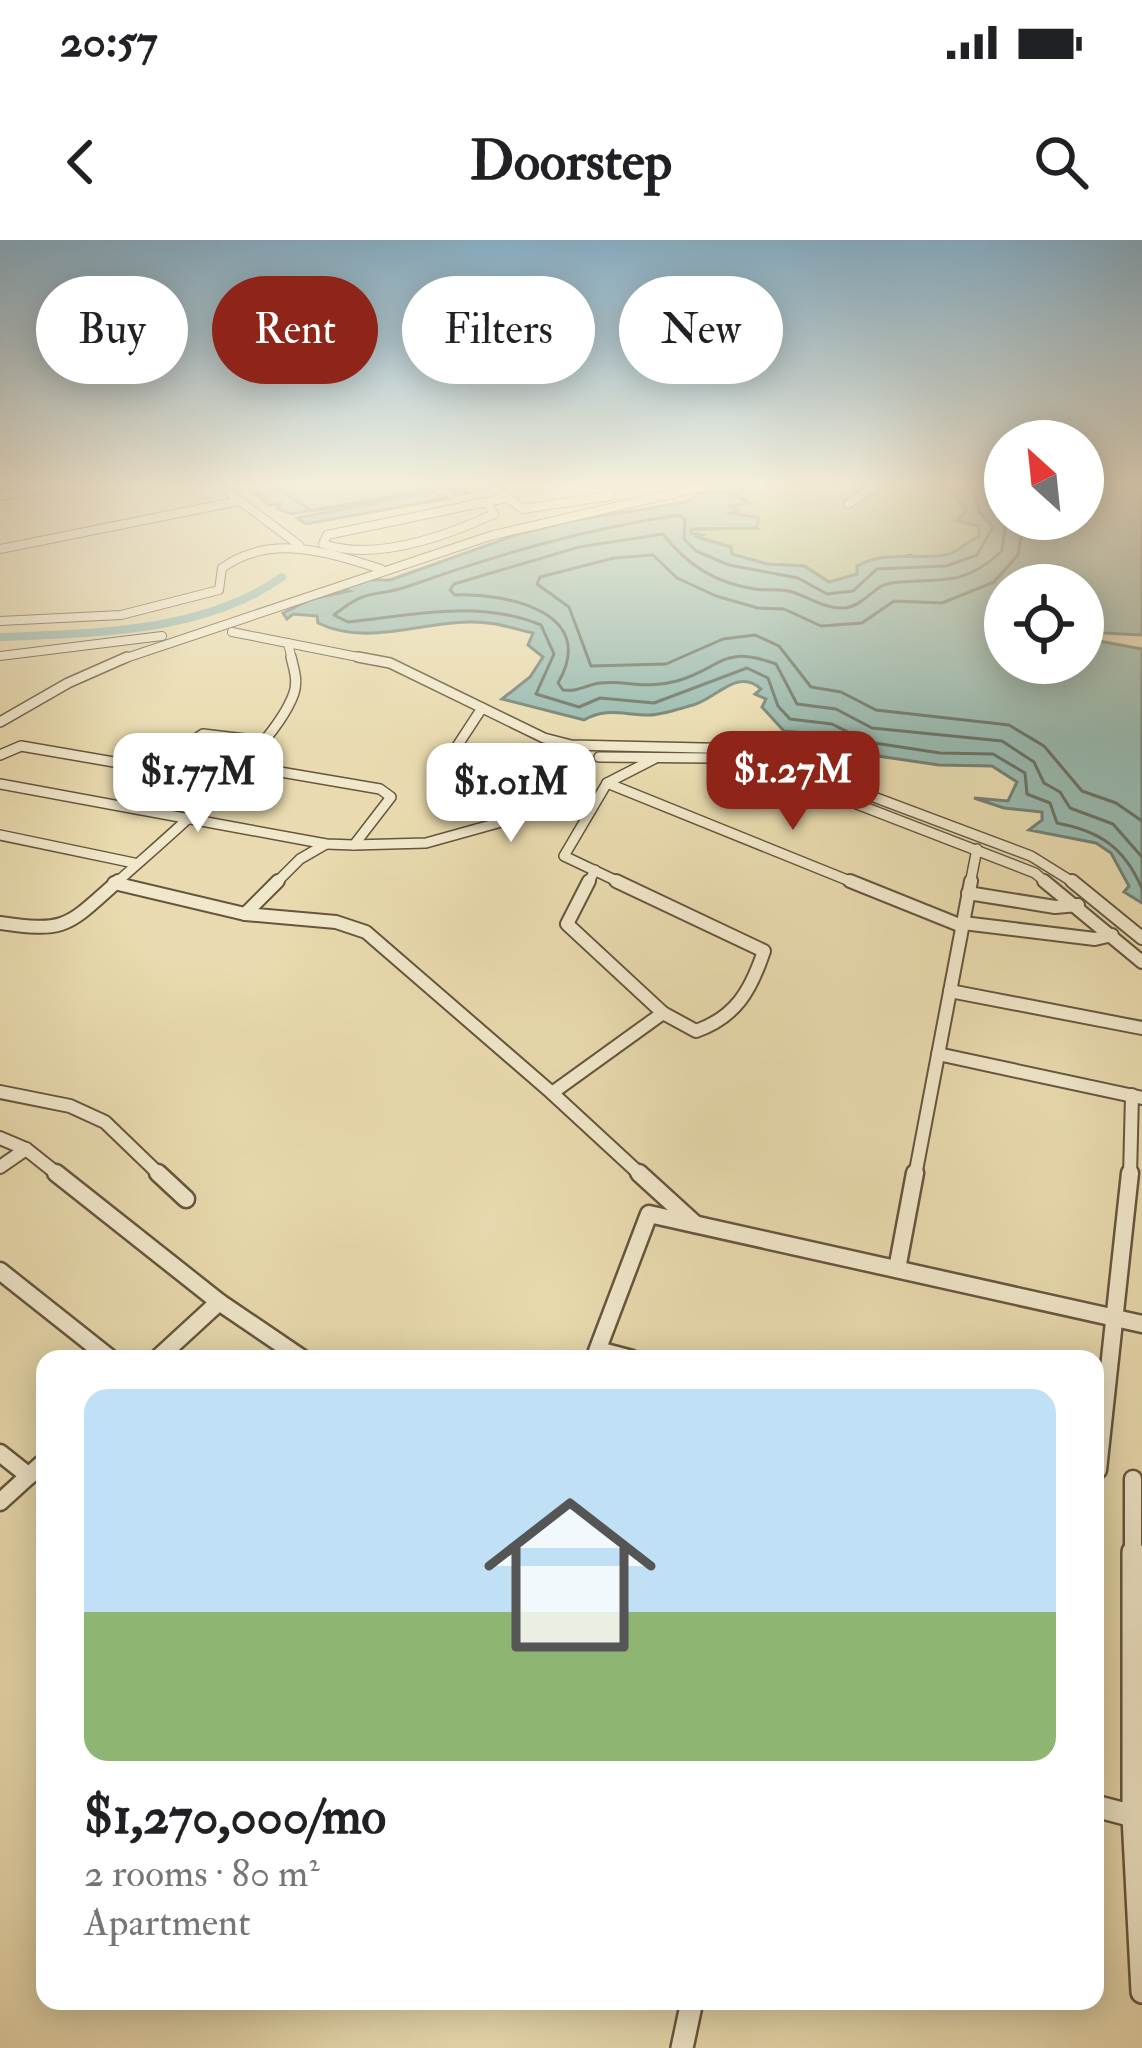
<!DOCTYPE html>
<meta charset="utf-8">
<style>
:root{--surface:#fff;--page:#f2f2f2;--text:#202124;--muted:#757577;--accent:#8f2418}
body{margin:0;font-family:"IM FELL Double Pica",serif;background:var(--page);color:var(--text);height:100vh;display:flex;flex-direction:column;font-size:45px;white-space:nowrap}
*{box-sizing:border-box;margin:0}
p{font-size:39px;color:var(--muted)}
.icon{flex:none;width:66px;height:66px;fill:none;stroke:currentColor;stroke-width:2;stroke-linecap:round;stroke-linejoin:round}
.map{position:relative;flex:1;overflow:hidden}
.drawer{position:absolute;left:36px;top:1110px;width:1068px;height:660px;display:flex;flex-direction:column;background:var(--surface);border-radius:24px;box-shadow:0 6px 30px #0003}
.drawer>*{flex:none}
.guide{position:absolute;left:36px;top:36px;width:1071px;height:108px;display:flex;gap:24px}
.needle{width:78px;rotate:333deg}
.controls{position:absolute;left:984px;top:180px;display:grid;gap:24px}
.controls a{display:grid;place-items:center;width:120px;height:120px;border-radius:50%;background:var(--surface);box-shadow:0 6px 30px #0003;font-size:60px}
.price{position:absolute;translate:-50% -102px;padding:0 27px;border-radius:24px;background:#fff;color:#222;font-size:39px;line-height:78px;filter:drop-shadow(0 3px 6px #0008)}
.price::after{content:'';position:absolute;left:50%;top:72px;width:36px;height:27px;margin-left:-18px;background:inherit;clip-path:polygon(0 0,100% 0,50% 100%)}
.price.selected{background:var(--accent);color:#fff}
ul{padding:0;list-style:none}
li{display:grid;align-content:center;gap:24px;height:636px;padding:0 48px}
li span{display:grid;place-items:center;height:372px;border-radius:24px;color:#555}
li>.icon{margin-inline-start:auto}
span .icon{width:216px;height:216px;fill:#fffc;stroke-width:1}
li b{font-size:51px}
.tag{padding:0 42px;border-radius:54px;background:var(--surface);box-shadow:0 6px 30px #0003;font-size:42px;line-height:108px}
.tag.selected{background:var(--accent);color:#fff}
.status{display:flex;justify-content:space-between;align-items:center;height:84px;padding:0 60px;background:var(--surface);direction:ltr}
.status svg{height:33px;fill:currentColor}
header{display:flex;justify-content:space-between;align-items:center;height:156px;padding:0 48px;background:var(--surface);font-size:54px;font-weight:700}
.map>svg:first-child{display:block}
.green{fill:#b5c08b;stroke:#787452;stroke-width:3}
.water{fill:#98bab0;stroke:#738074;stroke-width:3;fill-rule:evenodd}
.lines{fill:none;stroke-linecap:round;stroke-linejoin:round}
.shore{stroke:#6a7264;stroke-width:3}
.canal{stroke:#98bab0;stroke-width:8}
.minor-far4-casing{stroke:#66563e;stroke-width:10}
.minor-far3-casing{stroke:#66563e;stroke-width:12}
.minor-far2-casing{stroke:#66563e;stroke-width:16}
.minor-far1-casing{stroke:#66563e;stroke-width:21}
.minor-casing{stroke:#66563e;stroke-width:26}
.minor-far4{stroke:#f1e8cb;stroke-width:8}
.minor-far3{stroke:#f1e8cb;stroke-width:9}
.minor-far2{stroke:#f1e8cb;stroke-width:12}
.minor-far1{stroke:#f1e8cb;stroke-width:16}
.minor{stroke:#f1e8cb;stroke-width:21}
</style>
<div class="status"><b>20:57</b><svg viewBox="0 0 49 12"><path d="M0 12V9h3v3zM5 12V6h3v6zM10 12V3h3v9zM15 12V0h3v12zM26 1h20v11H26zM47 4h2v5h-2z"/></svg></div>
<header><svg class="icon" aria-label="back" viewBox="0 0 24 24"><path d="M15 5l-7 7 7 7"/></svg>Doorstep<svg class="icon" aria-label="search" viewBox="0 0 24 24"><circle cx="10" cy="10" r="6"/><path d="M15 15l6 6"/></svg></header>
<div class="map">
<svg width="1142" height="1808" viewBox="0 0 1142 1808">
<rect width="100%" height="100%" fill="#e9dbaf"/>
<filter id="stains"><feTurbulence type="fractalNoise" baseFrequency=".00167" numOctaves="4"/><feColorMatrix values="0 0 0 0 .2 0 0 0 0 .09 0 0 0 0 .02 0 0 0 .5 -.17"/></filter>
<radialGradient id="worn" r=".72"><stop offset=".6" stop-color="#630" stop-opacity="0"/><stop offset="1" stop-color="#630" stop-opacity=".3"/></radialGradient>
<path class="green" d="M741 246H957L955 257 967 270 957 281 979 286 980 297 953 314 924 319 909 315 847 340 829 342 804 326 767 324 731 314 730 307 706 303 691 293V289L756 288 729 273 734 270 730 266 749 262 736 255 744 249Z"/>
<g class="water">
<path d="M298 246H451L469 253 456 255 447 246 292 274 277 269 281 264 269 265 255 254Z"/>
<path d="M965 246H1005V279H1083V246H1142V395L1085 392 1083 398 1142 409V663L1124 652 1129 646 1111 613 1096 603 1029 590 1042 580V572L1004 568 974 558 1008 561 1017 542 992 526 939 525 864 514 828 495 784 491 762 467 766 459 755 454 761 449C738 427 716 459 693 465 678 469 662 475 649 475 623 475 607 467 584 480L502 459 530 437 543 417 528 405 533 393C511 388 492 381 468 382 418 383 365 406 318 383L317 376 293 374 287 379 283 373 312 359 349 351 336 347 363 340H390L516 295 571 281 687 262 694 258 693 253 728 252 732 248 739 259 751 263 730 266 738 270 730 273 759 278 756 288 691 289V293L702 295 697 297 731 307 732 314 767 324 804 326 829 342 857 334V326C886 310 914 320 945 315 960 312 966 301 979 297V286L961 281 967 270 955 257ZM1005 345H1083V423H1005Z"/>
<path d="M432 252 449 258 306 284 297 278Z"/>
</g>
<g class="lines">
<g class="shore">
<path d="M273 246 312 271 422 253 427 246"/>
<path d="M973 246 979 271 993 287 977 315 946 326 877 329 853 351 827 354 798 338 729 325 696 311 684 299 685 279 679 275C585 289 499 314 409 346 371 359 370 346 334 375L348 382C413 375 479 359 541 385L554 414 536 454 579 467 600 458 654 463 747 428 768 438 778 466 790 479 832 484 868 502 940 513 993 514 1025 533 1027 554 1050 563 1057 583C1100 591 1125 608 1142 649"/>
<path d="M1006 279 1002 311C961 349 940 337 891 343 874 345 865 366 844 368 825 369 809 357 792 352 780 348 767 351 755 349 715 343 687 325 663 294L579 307 454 344 450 350 455 355C504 353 600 371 558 443L563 450C579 452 585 445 600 443 628 440 644 450 677 441 723 428 721 404 776 424L797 464 836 469 872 488 1002 501 1034 522 1044 543 1060 552 1070 568 1113 584 1142 617"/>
<path d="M1024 279 1018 315 994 342 942 363 894 361 862 383 821 386 784 369 758 368 716 356 677 338 653 315 614 318 540 337 537 344 569 367 591 426 666 424 723 399 755 395 779 406 811 447 841 452 876 470 1009 485 1044 506 1082 551 1116 563 1142 581"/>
</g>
<path class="canal" d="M0 397C94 393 203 393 282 337"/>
<defs>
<g id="minor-far4">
<path d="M220 246 299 305"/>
<path d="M492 246 523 269 610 256 601 246"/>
<path d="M0 256 55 246"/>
<path d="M486 262 494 274C446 296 376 322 323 304L327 295Z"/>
<path d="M486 262 507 258"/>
<path d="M848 264 876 246"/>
<path d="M0 309 239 261"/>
<path d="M0 381 121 375 219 350 222 328C271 293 328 312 381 329"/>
<path d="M232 392 373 420"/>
<path d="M288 403 292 420"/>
<path d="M0 416 162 396"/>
<path d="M120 420 493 295 706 246"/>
</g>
<g id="minor-far3">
<path d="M358 417 390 423 544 498 571 505 746 509 1031 616 1076 644"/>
<path d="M0 482 68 443 127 417"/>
<path d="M0 515 21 506 224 541"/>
<path d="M599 517 712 518 766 529 1035 633 1048 644"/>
<path d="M607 543 857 644"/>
<path d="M0 544 326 604 354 605 391 557 380 549 175 514 203 494 261 501"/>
<path d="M0 595 134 623"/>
<path d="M354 605 426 603 505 581 507 574 448 520 482 468"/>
<path d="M115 644C161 602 275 509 294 453 298 441 294 429 291 417"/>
<path d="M275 644 300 619 326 604"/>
<path d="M588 644 595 630"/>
<path d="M623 644 564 616 607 543 654 519"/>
<path d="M970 644 977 609"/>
</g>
<g id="minor-far2">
<path d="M278 641 245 674 336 682 366 692 552 853"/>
<path d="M589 641 567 684 663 773"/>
<path d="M616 641 764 711C751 750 736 777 696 791L663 773 552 853 642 936"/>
<path d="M850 641 962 686"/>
<path d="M1044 641 1142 722"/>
<path d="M1072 641 1142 698"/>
<path d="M114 643 245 674"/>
<path d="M968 653 1055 667 1078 665"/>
<path d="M0 683C68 693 68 685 118 641"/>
<path d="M963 683 1095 699 1112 695"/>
<path d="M950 751 1142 788"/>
<path d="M938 814 1142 858"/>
<path d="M0 852 70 866 105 882 161 936"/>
<path d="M0 898 26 909 60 936"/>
<path d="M0 927 26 909"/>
<path d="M915 936 971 641"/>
<path d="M1130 936 1132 855"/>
</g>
<g id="minor-far1">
<path d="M56 933 219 1062 303 1119"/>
<path d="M158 933 186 959"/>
<path d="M639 933 695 984"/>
<path d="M897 1029 915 933"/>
<path d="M0 1031 111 1119"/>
<path d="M598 1110 632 1119"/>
<path d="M157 1119 219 1062"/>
<path d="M594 1119 649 974 1142 1084"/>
<path d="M0 1213 29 1236"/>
<path d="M1098 1230 1130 933"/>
<path d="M1133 1239V1315"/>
<path d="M0 1262 45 1221"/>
</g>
<g id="minor">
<path d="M1133 1312V1577L1142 1752"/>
<path d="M1095 1566 1137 1577"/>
<path d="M682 1808 692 1761"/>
</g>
</defs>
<use href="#minor-far4" class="minor-far4-casing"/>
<use href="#minor-far3" class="minor-far3-casing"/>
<use href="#minor-far2" class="minor-far2-casing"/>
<use href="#minor-far1" class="minor-far1-casing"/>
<use href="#minor" class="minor-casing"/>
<use href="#minor-far4" class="minor-far4"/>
<use href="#minor-far3" class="minor-far3"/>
<use href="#minor-far2" class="minor-far2"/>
<use href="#minor-far1" class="minor-far1"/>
<use href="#minor" class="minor"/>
</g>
<linearGradient id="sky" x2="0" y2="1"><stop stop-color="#88b6d2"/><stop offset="0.49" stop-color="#f5efdb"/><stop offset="1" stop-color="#f5efdb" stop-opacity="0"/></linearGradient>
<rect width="1142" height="499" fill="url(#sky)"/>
<rect width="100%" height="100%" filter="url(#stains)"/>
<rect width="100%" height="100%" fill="url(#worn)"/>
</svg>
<div class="controls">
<a><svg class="needle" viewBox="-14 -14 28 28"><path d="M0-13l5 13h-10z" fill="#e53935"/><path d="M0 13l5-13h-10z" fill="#757577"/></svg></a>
<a><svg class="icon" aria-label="locate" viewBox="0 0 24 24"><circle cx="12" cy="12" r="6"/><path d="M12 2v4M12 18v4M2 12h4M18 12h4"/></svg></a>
</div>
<b class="price selected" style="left:793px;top:593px">$1.27M</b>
<b class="price" style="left:198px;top:595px">$1.77M</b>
<b class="price" style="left:511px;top:605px">$1.01M</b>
<div class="guide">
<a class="tag">Buy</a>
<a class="tag selected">Rent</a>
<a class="tag">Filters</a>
<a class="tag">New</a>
</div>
<section class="drawer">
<ul>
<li><span style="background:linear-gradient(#bfe0f5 60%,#8fb573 0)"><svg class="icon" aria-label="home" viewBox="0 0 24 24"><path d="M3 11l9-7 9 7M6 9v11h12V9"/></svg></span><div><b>$1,270,000/mo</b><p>2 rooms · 80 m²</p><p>Apartment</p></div></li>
</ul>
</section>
</div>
